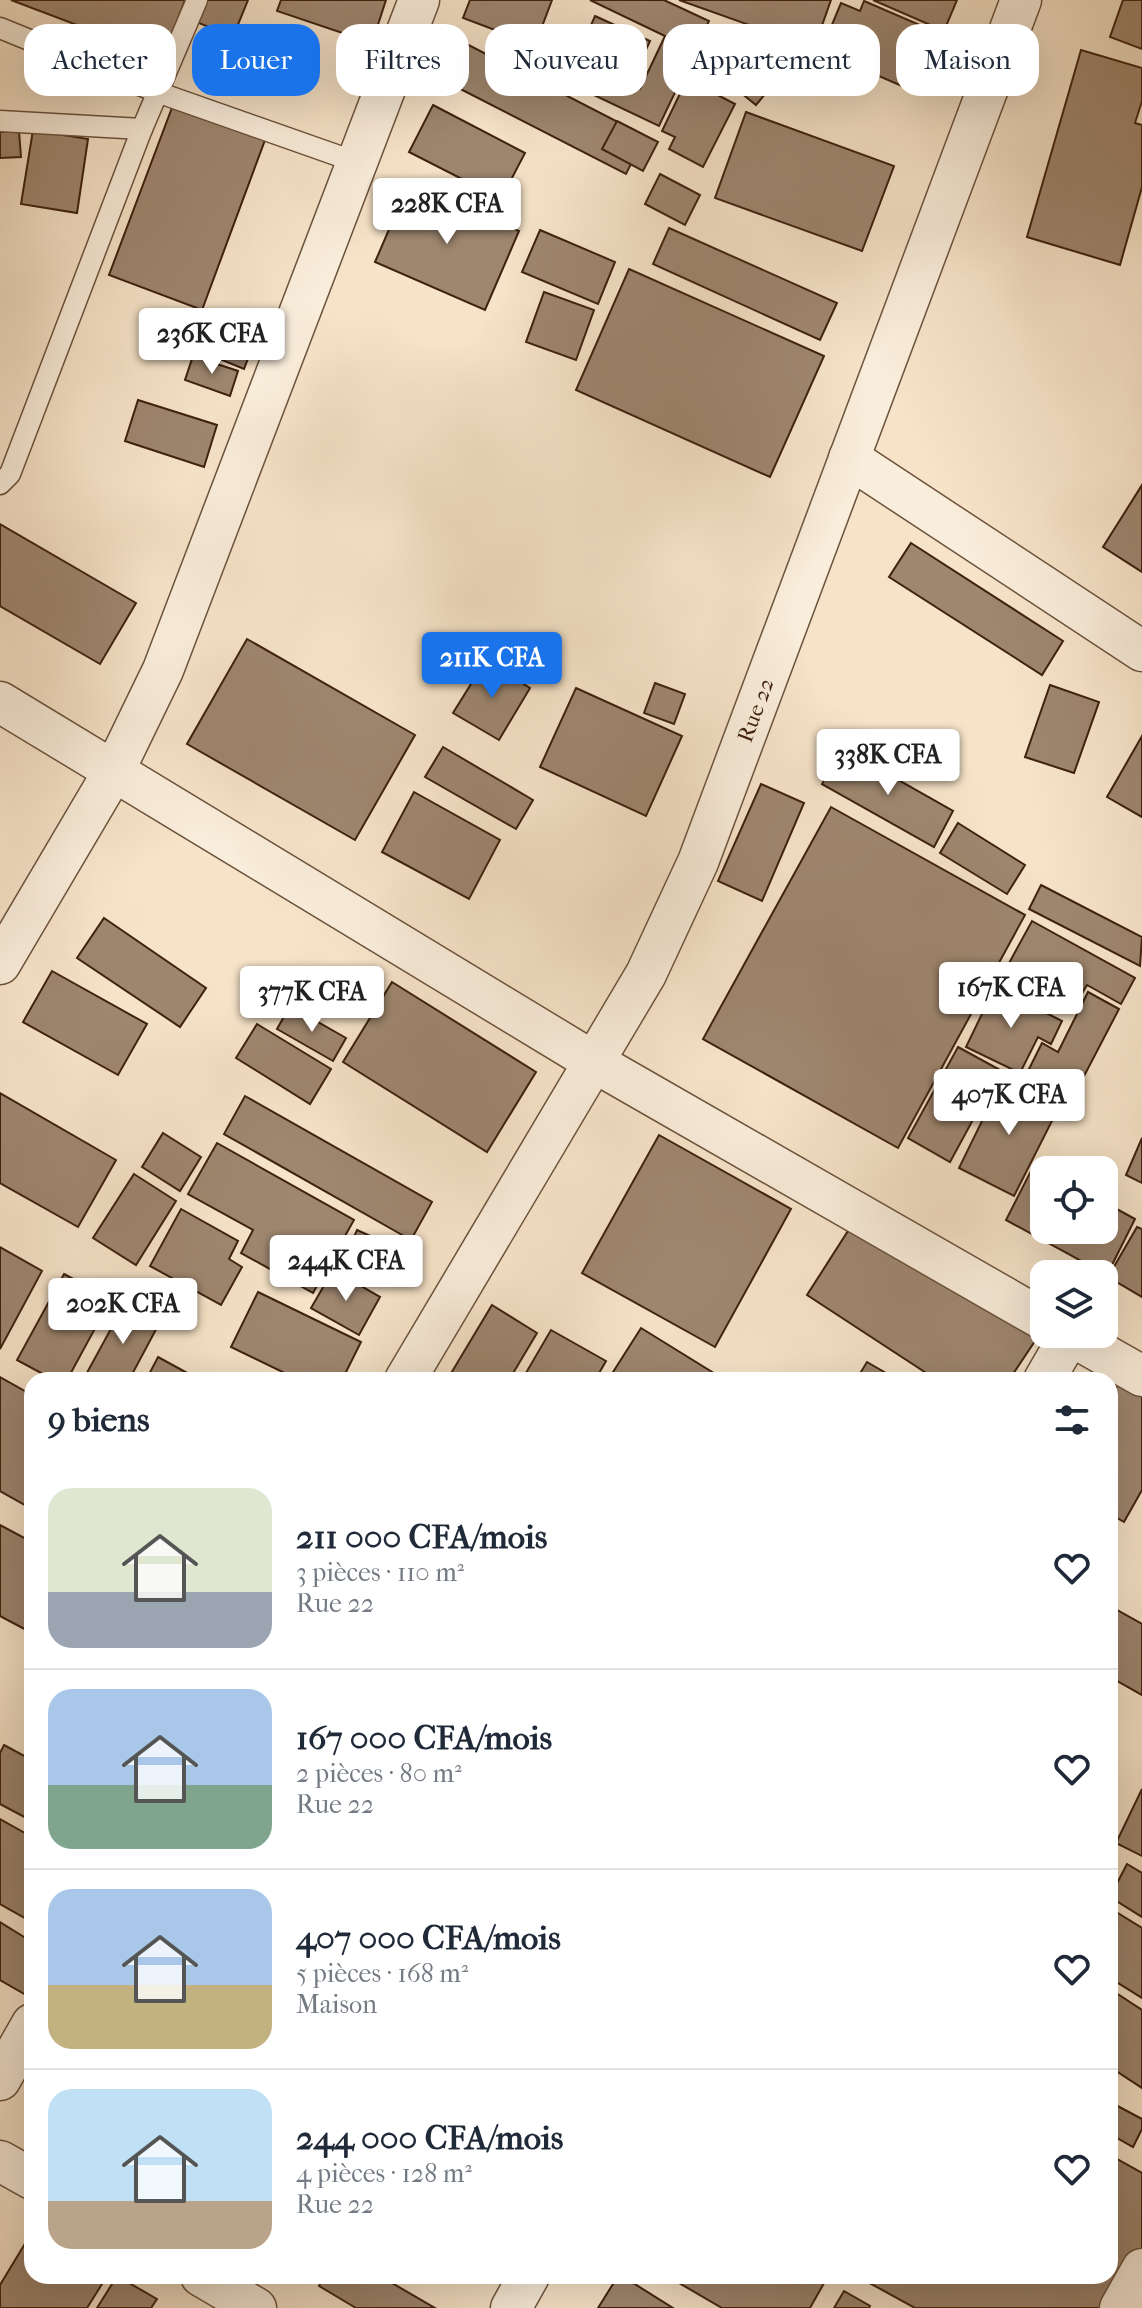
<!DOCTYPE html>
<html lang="fr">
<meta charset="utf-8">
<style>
:root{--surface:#fff;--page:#f6f6f7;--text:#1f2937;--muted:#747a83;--line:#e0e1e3;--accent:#1a73e8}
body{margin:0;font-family:"IM FELL French Canon",serif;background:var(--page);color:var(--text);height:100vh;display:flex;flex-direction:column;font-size:30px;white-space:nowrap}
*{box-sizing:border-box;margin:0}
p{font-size:26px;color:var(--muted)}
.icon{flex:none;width:44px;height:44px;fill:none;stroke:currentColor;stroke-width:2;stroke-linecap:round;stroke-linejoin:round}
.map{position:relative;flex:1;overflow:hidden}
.details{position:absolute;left:24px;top:1372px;width:1094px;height:912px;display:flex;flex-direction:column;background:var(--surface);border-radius:24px;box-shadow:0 8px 32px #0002}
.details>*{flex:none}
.guide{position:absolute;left:24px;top:24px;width:1094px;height:72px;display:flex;gap:16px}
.buttons{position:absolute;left:1030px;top:1156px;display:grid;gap:16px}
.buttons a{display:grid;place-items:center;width:88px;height:88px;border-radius:16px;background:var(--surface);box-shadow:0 8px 32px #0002;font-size:40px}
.price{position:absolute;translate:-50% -68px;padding:0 18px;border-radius:8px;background:#fff;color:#222;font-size:26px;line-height:52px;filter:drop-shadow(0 2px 4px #0008)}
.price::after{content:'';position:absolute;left:50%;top:48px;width:24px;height:18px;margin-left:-12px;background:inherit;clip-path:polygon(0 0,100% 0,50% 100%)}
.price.on{background:var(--accent);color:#fff}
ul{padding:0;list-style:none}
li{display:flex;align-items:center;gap:24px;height:200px;padding:0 24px}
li+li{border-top:2px solid var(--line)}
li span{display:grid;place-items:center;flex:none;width:224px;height:160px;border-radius:24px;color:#555}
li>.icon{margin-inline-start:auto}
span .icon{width:96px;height:96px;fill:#fffc;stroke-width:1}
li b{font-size:34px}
h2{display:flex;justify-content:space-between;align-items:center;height:96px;padding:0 24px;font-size:34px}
.pill{padding:0 28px;border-radius:24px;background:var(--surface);box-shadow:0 8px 32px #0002;font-size:28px;line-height:72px}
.pill.on{background:var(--accent);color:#fff}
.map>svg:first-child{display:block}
.building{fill:#9e866f;stroke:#3e210e;stroke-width:2}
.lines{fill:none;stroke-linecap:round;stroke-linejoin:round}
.lane-casing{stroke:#6c523c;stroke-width:23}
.street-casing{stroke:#6c523c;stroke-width:43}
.lane{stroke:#f9eddb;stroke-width:20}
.street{stroke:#f9eddb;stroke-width:40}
.labels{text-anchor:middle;stroke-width:6;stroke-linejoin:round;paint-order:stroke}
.street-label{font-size:22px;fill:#3e210e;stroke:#f9eddb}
</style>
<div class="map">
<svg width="1142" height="2308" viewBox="0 0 1142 2308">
<rect width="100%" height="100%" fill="#f6e3c8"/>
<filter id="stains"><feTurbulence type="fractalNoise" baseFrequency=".0025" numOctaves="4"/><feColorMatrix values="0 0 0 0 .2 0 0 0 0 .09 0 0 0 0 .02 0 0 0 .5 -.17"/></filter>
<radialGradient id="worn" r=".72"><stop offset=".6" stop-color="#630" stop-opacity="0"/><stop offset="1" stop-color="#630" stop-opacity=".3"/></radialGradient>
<g class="building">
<path d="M11 0H185L164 58Z"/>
<path d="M203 0H248L233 37 194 21Z"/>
<path d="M281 0H386L372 43 277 11Z"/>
<path d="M470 0H552L535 45 463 18Z"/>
<path d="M590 0H664L709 21 659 126 577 87 588 64 640 89 665 36Z"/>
<path d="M679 0H831L814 48Z"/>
<path d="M873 0H957L944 31Z"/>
<path d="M1123 0H1142V49L1110 37Z"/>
<path d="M864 1 936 32 911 90 821 51 841 3 860 11Z"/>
<path d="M595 16 650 41 633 78 579 52Z"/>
<path d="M453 37 645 136 626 174 433 75Z"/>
<path d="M1081 50 1142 68V101L1135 123 1142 125V187L1120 265 1027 237Z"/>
<path d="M729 52 771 87 756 105 714 71Z"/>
<path d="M687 79 735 104 703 167 669 149 675 137 662 131Z"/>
<path d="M173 105 265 140 202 310 109 275Z"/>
<path d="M433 105 525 153 501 199 409 152Z"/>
<path d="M746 112 894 166 862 251 715 198Z"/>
<path d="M617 121 658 142 643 171 602 149Z"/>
<path d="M33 130 88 139 77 213 21 204Z"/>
<path d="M19 131 21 157 0 158V132Z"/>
<path d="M660 174 700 195 685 225 645 204Z"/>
<path d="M409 183 519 231 485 310 375 262Z"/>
<path d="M669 228 837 303 820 340 653 264Z"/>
<path d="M540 230 615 262 598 304 522 272Z"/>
<path d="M629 269 824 356 770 477 576 390Z"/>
<path d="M544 292 594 310 576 360 526 342Z"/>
<path d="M194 315 255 340 244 369 183 344Z"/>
<path d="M193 356 238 371 230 396 185 380Z"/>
<path d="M138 400 217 425 204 467 125 441Z"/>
<path d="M1142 485V572L1103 547Z"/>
<path d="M0 524 136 603 100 664 0 606Z"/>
<path d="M911 543 1063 641 1042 675 889 577Z"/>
<path d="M247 639 415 735 355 840 187 744Z"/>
<path d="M486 660 530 688 499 740 453 713Z"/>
<path d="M655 683 685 694 674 724 644 713Z"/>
<path d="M1050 685 1099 702 1074 773 1025 757Z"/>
<path d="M576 688 682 736 646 816 540 767Z"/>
<path d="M1142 736V817L1107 797Z"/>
<path d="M443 747 533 800 516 829 425 777Z"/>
<path d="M842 748 953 811 934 847 822 784Z"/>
<path d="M761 784 804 803 762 901 718 881Z"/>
<path d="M414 792 500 840 469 899 382 852Z"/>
<path d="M831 807 1025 915 898 1148 703 1039Z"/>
<path d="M958 823 1025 865 1007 894 940 853Z"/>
<path d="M1041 885 1142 937 1140 966 1029 909Z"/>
<path d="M104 918 206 988 180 1027 77 958Z"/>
<path d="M1032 921 1135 978 1121 1004 1087 985 1071 1012 1003 974Z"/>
<path d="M52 971 147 1024 118 1075 23 1022Z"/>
<path d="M392 982 536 1072 487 1152 343 1062Z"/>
<path d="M995 987 1062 1021 1051 1044 1038 1037 1020 1073 966 1047Z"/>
<path d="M1088 992 1119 1009 1070 1103 1024 1079 1042 1043 1058 1052Z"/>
<path d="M290 1006 346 1038 333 1061 277 1029Z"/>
<path d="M257 1024 331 1069 310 1104 236 1058Z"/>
<path d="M958 1047 1000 1070 950 1162 908 1138Z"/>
<path d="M1003 1078 1059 1107 1014 1196 959 1168Z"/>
<path d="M0 1093 116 1160 78 1227 0 1183Z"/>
<path d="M245 1096 432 1202 411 1240 224 1134Z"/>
<path d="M163 1133 201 1157 180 1191 142 1167Z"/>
<path d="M659 1135 791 1209 715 1347 582 1273Z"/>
<path d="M1142 1138V1183L1126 1175Z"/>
<path d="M217 1143 354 1220 313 1293 241 1253 253 1230 188 1194Z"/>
<path d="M1034 1165 1044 1170V1230H1104V1202L1135 1219 1107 1275 1006 1220Z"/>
<path d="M134 1174 176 1201 136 1265 93 1238Z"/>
<path d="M181 1209 238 1241 229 1259 242 1267 221 1305 150 1266Z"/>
<path d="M855 1220 1037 1338 1009 1380H937L807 1295Z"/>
<path d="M1137 1227 1142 1229V1297L1108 1277Z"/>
<path d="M357 1230 399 1249 385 1280 343 1262Z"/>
<path d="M0 1247 42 1271 0 1349Z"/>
<path d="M333 1270 380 1297 359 1335 311 1308Z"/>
<path d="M64 1274 111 1299 67 1380H54L17 1360Z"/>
<path d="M258 1292 361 1342 342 1380H299L231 1347Z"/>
<path d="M125 1303 160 1322 129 1380H83Z"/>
<path d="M492 1305 537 1333 509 1380H447Z"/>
<path d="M641 1328 725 1380H608Z"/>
<path d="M551 1330 606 1361 595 1380 523 1378Z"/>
<path d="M158 1357 200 1380H146Z"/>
<path d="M867 1362 898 1380H856Z"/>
<path d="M1123 1376 1142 1386V1490L1124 1522 1110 1514V1398Z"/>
<path d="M0 1377 32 1395V1509L0 1491Z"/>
<path d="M0 1525 32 1542V1633L0 1616Z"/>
<path d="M1110 1606 1142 1624V1695L1110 1677Z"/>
<path d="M4 1745 32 1760V1821L0 1804V1753Z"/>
<path d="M1142 1789V1856L1116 1843Z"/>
<path d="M0 1819 32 1837V1922L0 1904Z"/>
<path d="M1127 1864 1142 1873V1917L1110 1897Z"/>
<path d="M1113 1910 1142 1928V1998L1110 1978V1916Z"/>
<path d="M0 1922 32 1942V1985L26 1995 0 1980Z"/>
<path d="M1110 1989 1142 2010V2088L1110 2067Z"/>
<path d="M1110 2102 1142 2119V2129L1133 2147 1110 2134Z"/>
<path d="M1110 2155 1142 2173V2249L1110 2308H915L864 2280 866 2276H1110Z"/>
<path d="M32 2232V2276H107L87 2308H0V2285Z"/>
<path d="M117 2276 157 2299 151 2308H97Z"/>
<path d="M325 2276H380L435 2308H356L319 2286Z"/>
<path d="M618 2276H622L673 2308H598Z"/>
<path d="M667 2276H828L810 2308H722Z"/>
<path d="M844 2291 870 2306 869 2308H834Z"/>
</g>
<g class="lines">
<defs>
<g id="lane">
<path d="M0 28 157 92 356 162"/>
<path d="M0 121 142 129"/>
<path d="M0 484 10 474 142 129 197 0"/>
</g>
<g id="street">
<path d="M849 458 1142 651"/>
<path d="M0 702 594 1062 1044 1320"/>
<path d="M0 964 115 769 163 670 419 0"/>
<path d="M1068 1334 1142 1376"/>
<path id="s1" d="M405 1380 646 974 698 862 1021 0"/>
<path d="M1044 1380 1070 1335"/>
<path d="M0 2080 32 2024"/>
<path d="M0 2161 32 2179"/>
<path d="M201 2276 256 2308"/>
<path d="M511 2308 529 2276"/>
<path d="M1120 2308 1142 2269"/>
</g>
</defs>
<use href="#lane" class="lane-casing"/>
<use href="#street" class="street-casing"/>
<use href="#lane" class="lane"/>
<use href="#street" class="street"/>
</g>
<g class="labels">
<g class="street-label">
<text dy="8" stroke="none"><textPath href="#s1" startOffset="758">Rue 22</textPath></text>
</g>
</g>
<rect width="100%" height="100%" filter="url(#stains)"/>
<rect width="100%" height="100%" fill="url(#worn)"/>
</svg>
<div class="buttons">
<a><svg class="icon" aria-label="locate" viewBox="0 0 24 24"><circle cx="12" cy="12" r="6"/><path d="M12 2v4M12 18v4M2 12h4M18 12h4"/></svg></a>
<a><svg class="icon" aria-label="layers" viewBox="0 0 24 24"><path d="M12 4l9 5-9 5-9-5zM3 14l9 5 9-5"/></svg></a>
</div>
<b class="price" style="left:447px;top:246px">228K CFA</b>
<b class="price" style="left:212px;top:376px">236K CFA</b>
<b class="price on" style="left:492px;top:700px">211K CFA</b>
<b class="price" style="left:888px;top:797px">338K CFA</b>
<b class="price" style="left:1011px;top:1030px">167K CFA</b>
<b class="price" style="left:312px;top:1034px">377K CFA</b>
<b class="price" style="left:1009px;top:1137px">407K CFA</b>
<b class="price" style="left:346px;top:1303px">244K CFA</b>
<b class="price" style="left:123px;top:1346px">202K CFA</b>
<div class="guide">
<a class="pill">Acheter</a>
<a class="pill on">Louer</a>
<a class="pill">Filtres</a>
<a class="pill">Nouveau</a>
<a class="pill">Appartement</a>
<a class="pill">Maison</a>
</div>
<section class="details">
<h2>9 biens<svg class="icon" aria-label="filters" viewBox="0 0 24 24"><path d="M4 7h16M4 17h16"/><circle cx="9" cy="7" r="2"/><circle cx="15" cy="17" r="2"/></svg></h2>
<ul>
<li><span style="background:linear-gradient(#dfe7d0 65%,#9aa5b1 0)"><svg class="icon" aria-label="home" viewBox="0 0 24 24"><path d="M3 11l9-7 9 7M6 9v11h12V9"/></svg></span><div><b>211 000 CFA/mois</b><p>3 pièces · 110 m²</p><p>Rue 22</p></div><svg class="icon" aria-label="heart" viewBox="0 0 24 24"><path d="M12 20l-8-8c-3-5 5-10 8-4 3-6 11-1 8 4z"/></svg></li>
<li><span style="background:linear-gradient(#a9c7e8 60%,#7fa58c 0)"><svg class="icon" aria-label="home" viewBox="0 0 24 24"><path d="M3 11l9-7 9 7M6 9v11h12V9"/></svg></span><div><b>167 000 CFA/mois</b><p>2 pièces · 80 m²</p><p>Rue 22</p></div><svg class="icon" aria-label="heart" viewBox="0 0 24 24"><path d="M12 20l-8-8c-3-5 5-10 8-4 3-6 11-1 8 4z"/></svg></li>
<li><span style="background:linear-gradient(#a9c7e8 60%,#c2b280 0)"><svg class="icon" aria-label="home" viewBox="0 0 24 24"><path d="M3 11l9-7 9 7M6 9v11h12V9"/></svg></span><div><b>407 000 CFA/mois</b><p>5 pièces · 168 m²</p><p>Maison</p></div><svg class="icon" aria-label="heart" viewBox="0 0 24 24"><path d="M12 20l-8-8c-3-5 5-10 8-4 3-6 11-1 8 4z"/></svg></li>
<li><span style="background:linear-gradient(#bfe0f5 70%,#b9a48a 0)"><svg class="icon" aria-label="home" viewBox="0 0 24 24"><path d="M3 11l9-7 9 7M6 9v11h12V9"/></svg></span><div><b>244 000 CFA/mois</b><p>4 pièces · 128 m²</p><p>Rue 22</p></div><svg class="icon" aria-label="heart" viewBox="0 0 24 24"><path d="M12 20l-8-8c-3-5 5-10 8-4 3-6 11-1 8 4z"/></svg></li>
</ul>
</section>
</div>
